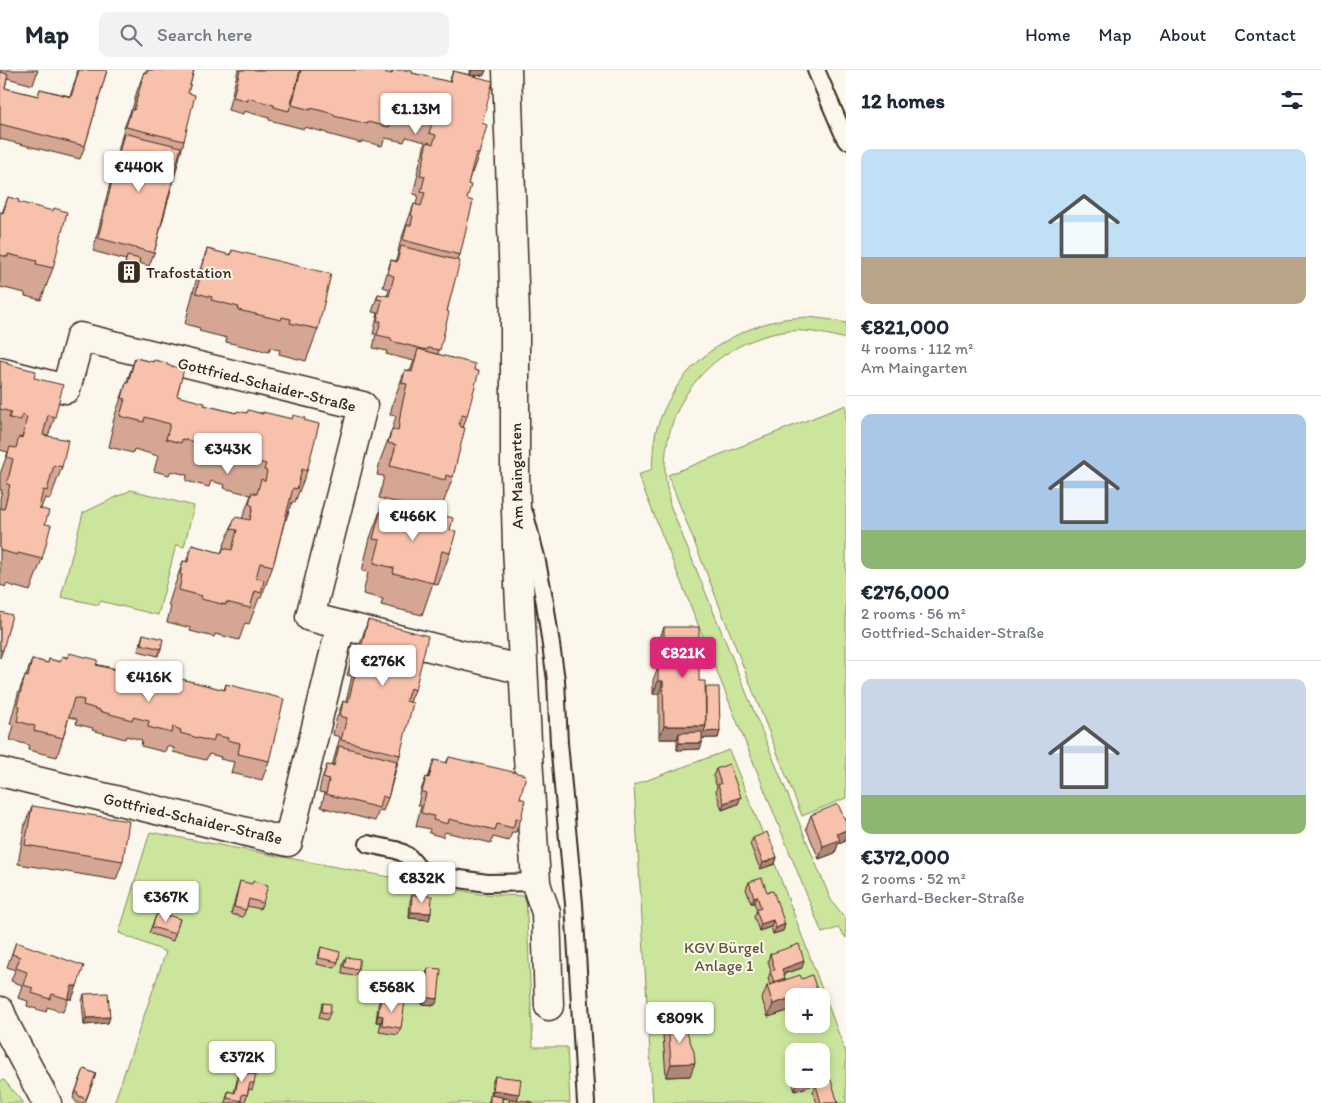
<!DOCTYPE html>
<meta charset="utf-8">
<style>
:root{--surface:#fff;--page:#f2f2f3;--text:#1f2937;--muted:#747a83;--line:#e0e1e3;--accent:#db2777}
body{margin:0;font-family:Itim,sans-serif;background:var(--page);color:var(--text);height:100vh;display:flex;flex-direction:column;font-size:19px;white-space:nowrap}
*{box-sizing:border-box;margin:0}
p{font-size:16px;color:var(--muted)}
.icon{flex:none;width:28px;height:28px;fill:none;stroke:currentColor;stroke-width:2;stroke-linecap:round;stroke-linejoin:round}
.map{position:relative;flex:1;overflow:hidden}
.drawer{display:flex;flex-direction:column;background:var(--surface);width:475px}
.drawer>*{flex:none}
.buttons{position:absolute;left:785px;top:918px;display:grid;gap:10px}
.buttons a{display:grid;place-items:center;width:45px;height:45px;border-radius:10px;background:var(--surface);box-shadow:0 2px 8px #0003;font-size:25px}
.price{position:absolute;translate:-50% -42px;padding:0 11px;border-radius:5px;background:#fff;color:#222;font-size:16px;line-height:32px;filter:drop-shadow(0 1px 2px #0008)}
.price::after{content:'';position:absolute;left:50%;top:30px;width:15px;height:11px;margin-left:-8px;background:inherit;clip-path:polygon(0 0,100% 0,50% 100%)}
.price.active{background:var(--accent);color:#fff}
ul{padding:0;list-style:none}
li{display:grid;align-content:center;gap:10px;height:265px;padding:0 15px}
li+li{border-top:1px solid var(--line)}
li span{display:grid;place-items:center;height:155px;border-radius:10px;color:#555}
li>.icon{margin-inline-start:auto}
span .icon{width:90px;height:90px;fill:#fffc;stroke-width:1}
li b{font-size:21px}
h2{display:flex;justify-content:space-between;align-items:center;height:60px;padding:0 15px;font-size:21px}
header{display:flex;align-items:center;gap:30px;box-sizing:border-box;height:70px;padding:0 25px;background:var(--surface);border-bottom:1px solid var(--line)}
header strong{font-size:24px}
nav{display:flex;gap:28px;margin-inline-start:auto;font-size:18px}
.search{width:350px;height:45px;background:var(--page);display:flex;align-items:center;gap:12px;box-sizing:border-box;padding:0 18px;border-radius:10px;color:var(--muted);font-size:19px}
main{display:flex;flex:1;min-height:0}
.map>svg:first-child{display:block}
.green{fill:#cbe69c;stroke:#83885d;fill-rule:evenodd}
.lines{fill:none;stroke-linecap:round;stroke-linejoin:round}
.lane-casing{stroke:#3b2a1e;stroke-width:20}
.street-casing{stroke:#3b2a1e;stroke-width:31}
.lane{stroke:#fbf7ec;stroke-width:16}
.street{stroke:#fbf7ec;stroke-width:28}
.wall{fill:#d5a693;stroke:#3b2a1e}
.shaded-wall{fill:#ae8778;stroke:#3b2a1e}
.building{fill:#f8c1ab;stroke:#3b2a1e}
.labels{text-anchor:middle;stroke-width:4;stroke-linejoin:round;paint-order:stroke}
.poi-label{font-size:16px;fill:#3b2a1e;stroke:#fbf7ec;text-anchor:start}
.street-label{font-size:16px;fill:#3b2a1e;stroke:#fbf7ec}
.park-label{font-size:16px;fill:#5f593e;stroke:#fbf7ec}
</style>
<header>
<strong>Map</strong>
<div class="search"><svg class="icon" aria-label="search" viewBox="0 0 24 24"><circle cx="10" cy="10" r="6"/><path d="M15 15l6 6"/></svg>Search here</div>
<nav><a>Home</a><a>Map</a><a>About</a><a>Contact</a></nav>
</header>
<main>
<div class="map">
<svg width="846" height="1033" viewBox="0 0 846 1033">
<rect width="100%" height="100%" fill="#fbf7ec"/>
<filter id="ink" filterUnits="userSpaceOnUse"><feTurbulence type="fractalNoise" baseFrequency=".02" numOctaves="2"/><feDisplacementMap in="SourceGraphic" scale="10" xChannelSelector="R" yChannelSelector="G"/><feConvolveMatrix kernelMatrix="1 2 1 2 8 2 1 2 1" color-interpolation-filters="sRGB"/></filter>
<g filter="url(#ink)">
<g class="green">
<path d="M809 247 832 250 846 253V269C825 264 804 258 782 262 713 274 664 330 665 401 665 412 669 424 670 435L818 799 831 830 846 849V868L838 858 822 863 638 405 652 399C653 387 653 373 656 361 674 303 716 266 775 251 785 248 798 248 809 247Z"/>
<path d="M846 335V728L802 746 668 405Z"/>
<path d="M131 420 194 436 184 477 176 475 158 545 100 531 99 535 61 527 83 443Z"/>
<path d="M729 680 775 794 846 983V1033H653L634 715ZM794 926H821V954H794ZM794 981H821V1009H794Z"/>
<path d="M150 762 480 824 526 826 533 977H567L570 1033H114L166 882 119 863Z"/>
<path d="M4 1010 23 1033H0V1011Z"/>
</g>
<g class="lines">
<defs>
<g id="lane">
<path d="M816 0 846 70"/>
<path d="M525 445 536 487 545 533 556 610 559 673 574 834 586 1033"/>
<path d="M368 774 396 780 403 783 409 787 420 800 433 805 487 813 536 812"/>
</g>
<g id="street">
<path d="M507 0 515 246V404L517 476 527 671 536 812C538 823 543 832 546 843L549 936"/>
<path d="M0 302 66 319 80 267 363 336 310 547 341 555"/>
<path d="M0 702 288 772 341 555 523 600"/>
<path d="M0 941 7 958 47 1033"/>
</g>
</defs>
<use href="#lane" class="lane-casing"/>
<use href="#street" class="street-casing"/>
<use href="#lane" class="lane"/>
<use href="#street" class="street"/>
</g>
<g class="wall">
<path d="M0 0H38L33 15 7 8 5 18 38 26 40 19 70 26 77 5V0H107L85 76 80 89 0 69Z"/>
<path d="M146 0H194L188 23 184 71 154 183 149 196 139 193 133 212 121 209 126 190 93 181 124 58 131 40H132L137 21 144 2 145 3Z"/>
<path d="M238 0H376L391 4 392 0H412V3L449 12 453 1 470 5V0H486L484 5 472 6 482 53 479 84 472 103H471L468 114 467 129 460 185 458 190 438 284 474 300 467 346 463 358 453 407 441 439 435 437 434 442 379 428 384 406 377 405 380 391 392 359V360L396 346 390 345 393 332 405 300 410 301 414 291 386 284 387 281 373 278 376 264H373L378 243 372 242 378 224 387 226 389 219 383 217 387 203 391 190 396 191 400 173 407 153 414 134 416 135 418 125 413 124 418 104 417 103 423 82 425 72 406 67 404 72 385 68 382 76 362 71 361 73 327 64V63L305 57 304 59 269 50V48L244 41 243 44 228 40Z"/>
<path d="M8 127 18 132 53 198 41 230 25 226V223L0 217V142L2 143Z"/>
<path d="M207 179 230 185 232 180 318 259 306 291 279 284 280 280 270 278 269 282 226 272 227 268 199 261 200 258 185 254 196 211Z"/>
<path d="M135 288 167 295 177 326 204 335 236 343H263L292 349 304 350 307 401 295 432H292L286 450H285L273 496 261 528H259L249 554 245 553 239 570 215 564 214 567 190 561 191 558 167 552 171 537 168 536 172 523 183 491 186 492 192 475 221 483 235 447 242 449 251 425 224 418 225 415 211 411 209 417 186 411 187 405 171 401 169 405 154 401 158 386 134 379 133 383 109 377 113 360H111L115 345Z"/>
<path d="M0 290 34 308 55 347 48 366 62 397 50 429 45 428 41 438 45 454 42 489 30 521 6 514V517L0 515V428L2 420H0V404L8 382 0 380Z"/>
<path d="M382 436 407 442 409 437 450 460V483L438 515 433 513 422 545 381 535 383 529 363 524 368 502 362 501 370 468Z"/>
<path d="M0 542 3 580 0 588Z"/>
<path d="M368 550 415 620 410 632 400 685 388 728 383 741 379 740 375 751 321 737 325 723 319 722 322 708 327 695 332 696 340 667 333 665 336 650 343 631 346 632 352 606 347 605 351 592 357 573 360 574Z"/>
<path d="M664 557 699 611 706 617 720 661 718 668H702V673L700 679 677 680V669H659V624H653V610L658 597H659V570Z"/>
<path d="M143 564 161 579 158 586 138 581Z"/>
<path d="M62 586 175 613 177 608 224 620 226 614 269 691 262 710 231 703 234 692 220 689 221 687 209 684 206 690 173 682 174 678 167 676 165 682 141 676 142 670 126 666 125 669 92 660 93 658 76 654 77 649 69 647 63 668 57 687 28 680 29 675 10 670 14 655 10 654 18 624 25 606H26L32 589 48 593 49 589 60 592Z"/>
<path d="M449 687 520 728 521 749 516 762H512L509 771 493 767 491 773 445 762 443 767 429 763 430 759 416 756 421 736 418 735 421 720 426 707 428 708 434 690 446 693Z"/>
<path d="M716 699 738 734 722 740 716 721 717 717 713 706Z"/>
<path d="M32 736 123 791 116 810 18 794 25 754Z"/>
<path d="M811 745 846 753V765L844 772 838 774 835 783 819 789 806 758Z"/>
<path d="M753 768 777 787 775 794 760 799 750 774Z"/>
<path d="M240 811 263 833 260 839 247 836 243 847 231 844Z"/>
<path d="M749 812 767 822 785 854 783 861 773 864 771 857 759 861 754 847 757 840 754 833H751L746 819Z"/>
<path d="M412 825 431 843 429 850 409 848 410 831Z"/>
<path d="M157 843 168 847 180 849 173 871 149 863Z"/>
<path d="M16 872 72 929H68L63 942 47 937 46 942 27 936 28 931 18 928 22 915 11 911 15 900 7 897Z"/>
<path d="M321 877 338 892 335 898 316 894Z"/>
<path d="M770 884 802 898 784 904 785 910 794 926V939L768 947 762 929 767 916 770 915 768 908 771 901 768 891Z"/>
<path d="M346 887 358 900 355 906 342 904 343 893Z"/>
<path d="M428 898 438 929 435 935 422 934 426 904Z"/>
<path d="M84 924 110 947 108 953 84 955 82 931Z"/>
<path d="M381 928 401 958 398 965 379 962 381 952H376L378 935Z"/>
<path d="M323 933 330 943 327 950 319 948 321 939Z"/>
<path d="M668 952 690 1006 666 1007 663 965Z"/>
<path d="M242 992 247 1003 254 1013 252 1020 249 1019 245 1032 241 1031 240 1033H225L228 1021 234 1023 240 998Z"/>
<path d="M84 999 96 1004 85 1033H77L73 1028Z"/>
<path d="M828 1005 825 1011 795 1021 793 1015 795 1009Z"/>
<path d="M495 1006 519 1024 517 1030 533 1033H508L510 1029 502 1028V1033H488L491 1025 492 1013Z"/>
<path d="M816 1015 838 1033H817L813 1022Z"/>
</g>
<g class="shaded-wall">
<path d="M472 0H486L484 5 470 6Z"/>
<path d="M658 611H663L659 624H653Z"/>
<path d="M664 656H706L720 661 718 668 679 669V663L677 669H659Z"/>
<path d="M679 673H702L700 679 677 680Z"/>
<path d="M741 727 738 734 722 740 724 733Z"/>
<path d="M846 760V765L844 772 838 774 835 783 819 789 823 776 837 764Z"/>
<path d="M777 787 775 794 760 799 763 793Z"/>
<path d="M757 826 754 833H751L754 827Z"/>
<path d="M411 842 431 843 429 850 409 848Z"/>
<path d="M773 850 771 857 759 861 761 854Z"/>
<path d="M785 854 783 861 773 864 776 858Z"/>
<path d="M804 891 802 898 779 905 782 899Z"/>
<path d="M785 908 783 915 771 919 774 912Z"/>
<path d="M72 916H77L72 929H67Z"/>
<path d="M817 920 815 926H797Z"/>
<path d="M424 927 438 929 435 935 422 934Z"/>
<path d="M794 927V939L768 947 773 934Z"/>
<path d="M378 945 383 946 381 952H376Z"/>
<path d="M110 947 108 953 84 955 86 948Z"/>
<path d="M695 993 690 1006 666 1007 671 994Z"/>
<path d="M828 1005 825 1011 795 1021 797 1014 814 1009H821V1007Z"/>
<path d="M493 1020 519 1024 517 1030 491 1026Z"/>
</g>
<g class="building">
<path d="M79 0H107L85 76 0 54V2L8 4 5 18 38 26 40 19 71 27Z"/>
<path d="M148 0H194L188 23 195 25 184 71 126 57 131 40H134L144 2 147 3Z"/>
<path d="M240 0H300L289 41 274 37V35L248 28V31L233 27Z"/>
<path d="M301 0H376L392 4 393 0H412V3L450 12 453 1 493 11 482 53 487 55 479 84 476 83 468 114 471 115 467 129 473 131 460 185 403 170 407 155H411L413 146 411 145 414 134 421 136 425 123 421 122 425 106 420 105 425 85H424L427 72 433 74 436 65 429 63 432 53 412 48 411 54 392 49 389 57 368 52V54L334 46V44L311 38V40L292 35Z"/>
<path d="M124 63 181 77 154 183 98 168Z"/>
<path d="M8 127 19 130 18 132 53 141 54 138 67 142 53 198 36 194 37 191 8 184V187L0 185V142L3 143Z"/>
<path d="M401 176 460 191 447 241 449 242 440 280 428 278 427 280 391 271V268L377 265 381 251H377L382 230 377 229 378 224 389 226 394 206 388 204 391 190 397 192Z"/>
<path d="M207 179 231 185 232 180 331 204 318 259 290 253 291 249 282 247 281 250 238 240 239 237 211 230 212 227 196 223Z"/>
<path d="M127 186 140 189 136 205 123 202Z"/>
<path d="M418 279 475 294 474 300 479 301 467 346 462 345 459 353 461 357 465 358 453 407 446 405 445 410 390 396 396 375 388 373 392 359 398 361 401 339 407 314 402 313 405 300 412 302Z"/>
<path d="M135 288 153 292 154 290 167 293V295L184 299 177 326 205 333 204 335 236 343 237 341 247 343 248 340 263 344V342L292 349 293 345 305 348 304 350 319 354 307 401 302 399 297 419 293 418 273 496 260 493 256 508 264 510 261 523 255 521 250 538 226 532V535L201 529 202 526 179 520 182 505 180 504 183 491 188 492 192 475 222 483 223 478 232 480 237 460 231 459 235 447 250 450 253 436 249 434 252 422 257 424 261 409 265 411 267 401 264 400 266 394 236 386 237 383 222 379 221 385 197 379 199 373 182 369 181 373 166 369 170 354 145 347 144 352 120 346 125 329 122 328 126 313H128Z"/>
<path d="M0 290 8 292 7 294 36 301 34 308 63 315 55 347 48 345 43 365 68 370 62 397 54 395 47 421 43 420 39 438 49 441 45 454 51 455 42 489 18 483 17 485 0 480V438L4 439 10 415 7 414 13 389 7 387 10 377 16 378 19 367 22 368 27 347 22 345 21 350 9 348 11 342 0 339Z"/>
<path d="M382 436 407 442 409 437 453 448 450 460 456 461 450 483 442 481 433 513 393 503 394 498 374 493 380 470 373 469Z"/>
<path d="M0 542 12 545 3 580H0Z"/>
<path d="M368 550 428 566 415 620 410 618 406 631 413 633 400 685 341 670 347 648 340 646 343 631 348 633 359 588 354 586 357 573 362 574Z"/>
<path d="M664 557H699V611H705L706 656H664L663 611H658V597H664Z"/>
<path d="M143 564 163 569 161 579 141 574Z"/>
<path d="M69 583 98 590 96 595 117 600 118 598 129 600V602L142 605V603L159 608 158 610 175 614 177 608 225 620 226 614 284 629 269 691 238 684 240 673 227 670 228 668 215 665 213 672 180 663 181 660 173 657 172 663 148 657 149 651 133 647 132 650 99 641 100 640 83 635 84 630 74 628 63 668 34 661 35 656 17 651 20 636 17 635 25 606 28 607 32 589 48 593 49 589 60 592 62 586 67 588Z"/>
<path d="M706 617H719L720 661 704 662 706 656Z"/>
<path d="M702 662V673H679V663Z"/>
<path d="M339 676 397 691 388 728 382 726 379 738 326 724 329 710 323 708 327 695 334 696Z"/>
<path d="M449 687 526 705 520 728 525 730 521 749 516 748 513 758 497 754 495 760 449 749 448 754 433 750 434 746 421 743 426 723 422 722 426 707 429 708 434 690 447 693Z"/>
<path d="M729 694 741 727 724 733 718 714H721L716 699Z"/>
<path d="M838 734 846 753V760L837 764 840 770 823 776 811 745Z"/>
<path d="M32 736 129 751 123 791 25 775Z"/>
<path d="M767 762 777 787 763 793 753 768Z"/>
<path d="M762 808 767 822 773 821 785 854 776 858 773 850 761 854 756 840 761 838 757 826 754 827 749 812Z"/>
<path d="M240 811 252 814 253 811 268 815 263 833 249 829 246 840 234 837Z"/>
<path d="M412 825 432 826 431 843 411 842Z"/>
<path d="M157 843 168 847V845L180 849 175 864 152 857Z"/>
<path d="M16 872 84 896 77 916H72L68 929 52 924 50 929 32 923 33 918 23 915 27 902 16 898 20 887 12 884Z"/>
<path d="M799 874 804 891 782 899 785 908 774 912 770 901 775 900 770 884Z"/>
<path d="M321 877 340 882 338 892 319 888Z"/>
<path d="M346 887 360 889 358 900 344 897Z"/>
<path d="M428 898 441 899 438 929 424 927Z"/>
<path d="M800 905 802 909 812 905 817 920 797 926H794V927L773 934 767 916Z"/>
<path d="M108 923 110 947 86 948 84 924Z"/>
<path d="M381 928 405 932 401 958 382 955 383 946 378 945Z"/>
<path d="M323 933 331 934 330 943 322 942Z"/>
<path d="M682 948 694 982 695 993 671 994 668 952Z"/>
<path d="M242 992 249 993 247 1003 256 1005 254 1013H250L247 1025 242 1024 241 1031 227 1028 228 1021 235 1023Z"/>
<path d="M825 997 828 1005 821 1007V998Z"/>
<path d="M84 999 96 1004 86 1029 79 1026 76 1021Z"/>
<path d="M495 1006 521 1009 519 1024 493 1020Z"/>
<path d="M796 1009H814L797 1014Z"/>
<path d="M831 1010 838 1033H821L816 1015Z"/>
<path d="M490 1025 502 1027V1033H490Z"/>
<path d="M510 1029 533 1032V1033H509Z"/>
</g>
</g>
<defs>
<symbol id="building-square" viewBox="-11 -11 22 22"><rect x="-9" y="-9" width="18" height="18" rx="4" fill="#3b2a1e" stroke="#fbf7ec"/><path d="M-4-6H4V6H1V3H-1V6H-4ZM-2.5-4.3h1.7v1.8h-1.7ZM.8-4.3h1.7v1.8H.8ZM-2.5-1h1.7V.8h-1.7ZM.8-1h1.7V.8H.8Z" fill="#fff"/></symbol>
</defs>
<g fill-rule="evenodd">
<use href="#building-square" x="115" y="188" width="28" height="28"/>
</g>
<g class="labels">
<g class="poi-label">
<text x="146" y="208">Trafostation</text>
</g>
<g class="street-label">
<text transform="translate(267 314) rotate(14)" y="6">Gottfried-Schaider-Straße</text>
<text transform="translate(516 406) rotate(-91)" y="6">Am Maingarten</text>
<text transform="translate(193 748) rotate(13)" y="6">Gottfried-Schaider-Straße</text>
</g>
<g class="park-label">
<text x="724" y="883">KGV Bürgel<tspan x="724" dy="18">Anlage 1</tspan></text>
</g>
</g>
</svg>
<div class="buttons">
<a>+</a>
<a>−</a>
</div>
<b class="price" style="left:416px;top:65px">€1.13M</b>
<b class="price" style="left:139px;top:123px">€440K</b>
<b class="price" style="left:228px;top:405px">€343K</b>
<b class="price" style="left:413px;top:472px">€466K</b>
<b class="price active" style="left:683px;top:609px">€821K</b>
<b class="price" style="left:383px;top:617px">€276K</b>
<b class="price" style="left:149px;top:633px">€416K</b>
<b class="price" style="left:422px;top:834px">€832K</b>
<b class="price" style="left:166px;top:853px">€367K</b>
<b class="price" style="left:392px;top:943px">€568K</b>
<b class="price" style="left:680px;top:974px">€809K</b>
<b class="price" style="left:242px;top:1013px">€372K</b>
</div>
<section class="drawer">
<h2>12 homes<svg class="icon" aria-label="filters" viewBox="0 0 24 24"><path d="M4 7h16M4 17h16"/><circle cx="9" cy="7" r="2"/><circle cx="15" cy="17" r="2"/></svg></h2>
<ul>
<li><span style="background:linear-gradient(#bfe0f5 70%,#b9a48a 0)"><svg class="icon" aria-label="home" viewBox="0 0 24 24"><path d="M3 11l9-7 9 7M6 9v11h12V9"/></svg></span><div><b>€821,000</b><p>4 rooms · 112 m²</p><p>Am Maingarten</p></div></li>
<li><span style="background:linear-gradient(#a9c7e8 75%,#8fb573 0)"><svg class="icon" aria-label="home" viewBox="0 0 24 24"><path d="M3 11l9-7 9 7M6 9v11h12V9"/></svg></span><div><b>€276,000</b><p>2 rooms · 56 m²</p><p>Gottfried-Schaider-Straße</p></div></li>
<li><span style="background:linear-gradient(#c9d6e8 75%,#8fb573 0)"><svg class="icon" aria-label="home" viewBox="0 0 24 24"><path d="M3 11l9-7 9 7M6 9v11h12V9"/></svg></span><div><b>€372,000</b><p>2 rooms · 52 m²</p><p>Gerhard-Becker-Straße</p></div></li>
</ul>
</section>
</main>
